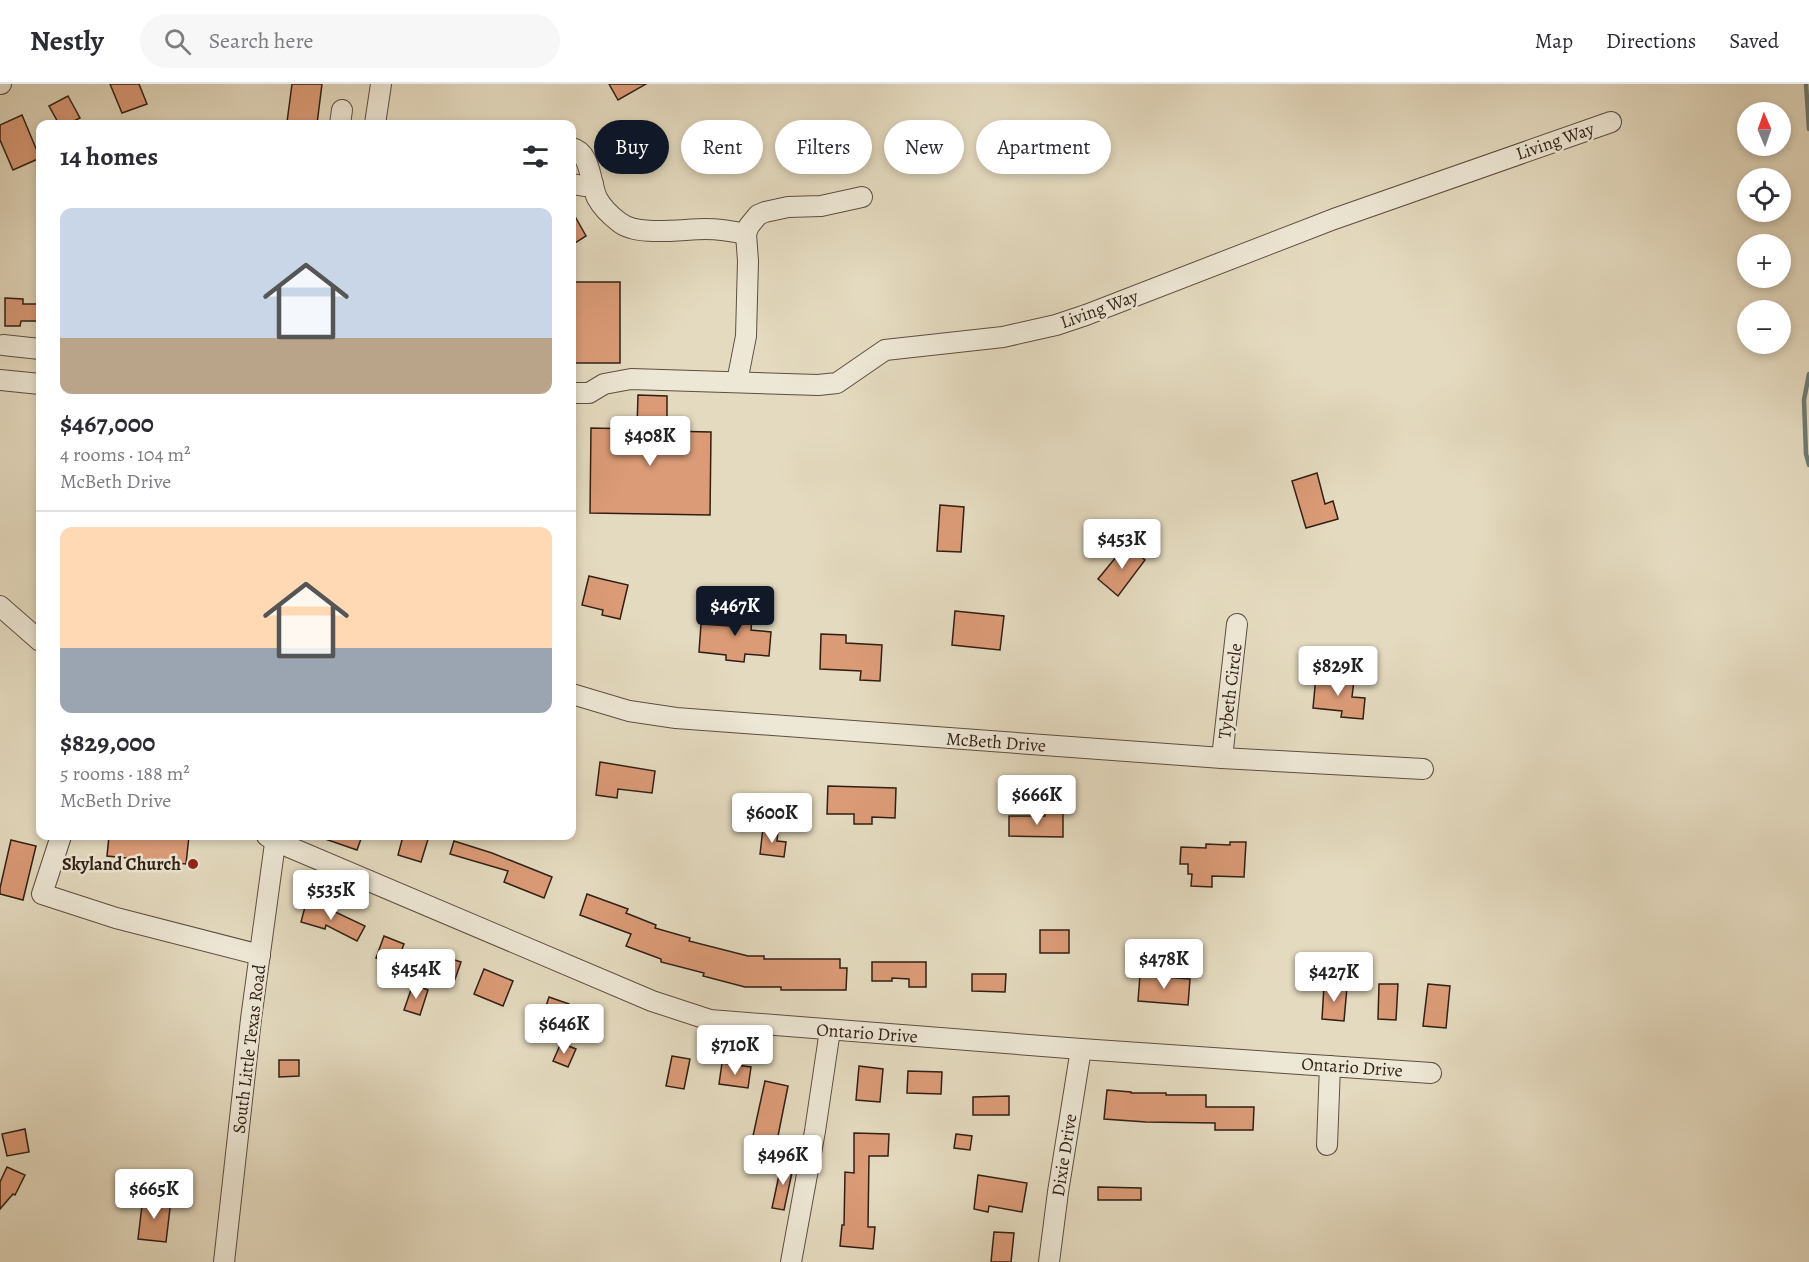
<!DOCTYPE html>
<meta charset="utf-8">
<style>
:root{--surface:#fff;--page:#f7f7f7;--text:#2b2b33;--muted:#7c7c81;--line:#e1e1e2;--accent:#111827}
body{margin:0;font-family:Alegreya,serif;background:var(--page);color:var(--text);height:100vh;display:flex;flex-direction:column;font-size:22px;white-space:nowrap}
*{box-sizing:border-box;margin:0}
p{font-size:20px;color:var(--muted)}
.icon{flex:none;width:33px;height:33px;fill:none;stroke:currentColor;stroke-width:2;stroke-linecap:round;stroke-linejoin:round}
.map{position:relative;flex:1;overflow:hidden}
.side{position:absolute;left:36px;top:36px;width:540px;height:720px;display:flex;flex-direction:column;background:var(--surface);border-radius:12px;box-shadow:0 3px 9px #0003}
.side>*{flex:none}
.banner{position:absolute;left:594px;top:36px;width:570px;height:54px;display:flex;gap:12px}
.needle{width:39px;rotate:358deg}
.buttons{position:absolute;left:1737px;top:18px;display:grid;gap:12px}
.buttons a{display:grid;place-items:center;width:54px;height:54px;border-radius:50%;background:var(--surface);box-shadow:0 3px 9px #0003;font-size:30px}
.price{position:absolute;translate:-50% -51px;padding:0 14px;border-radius:6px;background:#fff;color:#222;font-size:20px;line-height:39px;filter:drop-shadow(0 2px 3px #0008)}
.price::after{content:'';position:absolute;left:50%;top:36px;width:18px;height:14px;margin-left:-9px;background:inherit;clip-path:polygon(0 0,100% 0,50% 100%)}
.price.current{background:var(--accent);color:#fff}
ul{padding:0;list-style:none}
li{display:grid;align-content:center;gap:12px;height:318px;padding:0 24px}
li+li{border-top:2px solid var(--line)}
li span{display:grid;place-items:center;height:186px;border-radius:12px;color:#555}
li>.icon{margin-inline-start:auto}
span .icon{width:108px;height:108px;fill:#fffc;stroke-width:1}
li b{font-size:26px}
h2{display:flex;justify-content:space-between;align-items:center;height:72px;padding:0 24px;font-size:26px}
.pill{padding:0 21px;border-radius:27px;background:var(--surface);box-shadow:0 3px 9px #0003;font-size:21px;line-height:54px}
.pill.current{background:var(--accent);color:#fff}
header{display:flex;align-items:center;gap:36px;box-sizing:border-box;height:84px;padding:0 30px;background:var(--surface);border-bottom:2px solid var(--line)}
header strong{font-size:28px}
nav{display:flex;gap:33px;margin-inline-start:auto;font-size:21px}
.search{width:420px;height:54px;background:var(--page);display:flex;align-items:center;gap:15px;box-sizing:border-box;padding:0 21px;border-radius:33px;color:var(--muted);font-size:22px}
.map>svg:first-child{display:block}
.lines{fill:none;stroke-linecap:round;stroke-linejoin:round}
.stream{stroke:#6d7c75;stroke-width:4.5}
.building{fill:#db9b77;stroke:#311f16;stroke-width:1.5}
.minor-casing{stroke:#5e4e40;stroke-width:22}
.minor{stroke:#ede7d5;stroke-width:20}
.poi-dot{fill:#8f2418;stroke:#ede7d5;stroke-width:2}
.labels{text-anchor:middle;stroke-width:5;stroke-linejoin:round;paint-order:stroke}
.street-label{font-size:18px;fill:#311f16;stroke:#ede7d5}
.poi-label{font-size:18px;font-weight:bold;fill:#311f16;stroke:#ede7d5;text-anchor:end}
</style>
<header>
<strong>Nestly</strong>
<div class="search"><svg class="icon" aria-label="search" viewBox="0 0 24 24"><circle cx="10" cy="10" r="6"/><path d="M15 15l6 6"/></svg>Search here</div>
<nav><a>Map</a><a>Directions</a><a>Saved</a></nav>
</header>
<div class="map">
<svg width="1809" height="1178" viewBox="0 0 1809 1178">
<rect width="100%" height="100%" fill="#e4dabf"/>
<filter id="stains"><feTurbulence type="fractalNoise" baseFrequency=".00333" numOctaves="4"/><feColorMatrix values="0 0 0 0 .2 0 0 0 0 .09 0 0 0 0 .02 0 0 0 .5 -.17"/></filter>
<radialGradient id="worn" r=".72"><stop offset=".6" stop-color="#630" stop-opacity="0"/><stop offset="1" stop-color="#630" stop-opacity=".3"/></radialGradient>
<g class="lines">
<g class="stream">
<path d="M1806 0 1809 45"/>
<path d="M1809 290 1804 316 1806 370 1809 381"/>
</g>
</g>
<g class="building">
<path d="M110 0H139L147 20 122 29Z"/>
<path d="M292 0H322L317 40 287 38Z"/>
<path d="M609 0H646L618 16Z"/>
<path d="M68 12 80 34 68 40H59L49 22Z"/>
<path d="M22 31 40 74 13 86 0 56V41Z"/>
<path d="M572 127 586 152 572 161Z"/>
<rect x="572" y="198" width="48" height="81"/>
<path d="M5 214 23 215V220H38V237H21L20 242H5Z"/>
<path d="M638 311 667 312V347L711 348 710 431 590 429 591 344 637 345Z"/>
<path d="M1317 389 1325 420 1333 417 1338 435 1306 444 1292 397Z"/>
<path d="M940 421 964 423 961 468 937 467Z"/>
<path d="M1126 461 1145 476 1118 512 1098 495Z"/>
<path d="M589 492 628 501 620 535 602 531 603 526 582 521Z"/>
<path d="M732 521 753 523 751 546 771 548 769 572 745 570 744 578 726 576V571L699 568 701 540 730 542Z"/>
<path d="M955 527 1004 532 1000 566 952 561Z"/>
<path d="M821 550 846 551V559L882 561 880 597 860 596 861 587 820 585Z"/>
<path d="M1316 592 1354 596 1352 613 1365 614 1363 635 1341 633 1342 627 1313 624Z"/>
<path d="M600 678 655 687 652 709 618 705 617 714 596 711Z"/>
<path d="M828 702 896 704 895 734 872 733V740H854V730H827Z"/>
<path d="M1045 729H1063V753L1009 752V732H1045Z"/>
<path d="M763 744 778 746 777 757 786 758 784 773 760 770Z"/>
<path d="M109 752H189L186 780 107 772Z"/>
<path d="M322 752H362L357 766 322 754Z"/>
<path d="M403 752H429L421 778 398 771Z"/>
<path d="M11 756 36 762 23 816 0 810V804Z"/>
<path d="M454 757 492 769 552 793 544 814 504 798 508 787 450 770Z"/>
<path d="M1230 758H1246L1244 793 1212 792V803L1191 802 1192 790H1188V780H1180L1181 763 1206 764V760L1230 761Z"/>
<path d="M587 810 628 825 626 829 656 841 655 844 690 854 689 857 748 872H764V875H840V884H847L846 906H781V903H745L703 892 704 889 661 878V875L626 862 631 850 580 831Z"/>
<path d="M306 819 327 824 365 842 357 857 326 841 325 845 301 838Z"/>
<rect x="1040" y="846" width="29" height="23"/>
<path d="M384 852 404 860 396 881 376 874Z"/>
<path d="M436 870 461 878 453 901 428 892Z"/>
<path d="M872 878H926V903H909V895L892 894V897H872Z"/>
<path d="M484 885 513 897 503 922 474 910Z"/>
<path d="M972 890H1006L1005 908 972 907Z"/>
<path d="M1140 891 1190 895 1188 921 1138 917Z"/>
<path d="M413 900 428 906 420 931 404 926Z"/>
<path d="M1379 900H1398L1396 936 1378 935Z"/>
<path d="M1428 900 1450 902 1446 944 1423 942Z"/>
<path d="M1324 902 1347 903 1344 937 1322 935Z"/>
<path d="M549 913 569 920 561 944 541 937Z"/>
<path d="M561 959 576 965 568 983 553 977Z"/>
<path d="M672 972 690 975 684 1005 666 1002Z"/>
<path d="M279 976H299V992L279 993Z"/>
<path d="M722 979 751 983 748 1004 719 1000Z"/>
<path d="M859 982 883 985 880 1018 856 1016Z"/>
<path d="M908 987 942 988 941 1010 907 1009Z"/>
<path d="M765 997 788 1002 777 1057 753 1052Z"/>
<path d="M1107 1006 1131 1008V1009H1166V1011H1206V1023H1254L1253 1046H1215V1039L1146 1038 1104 1035Z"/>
<path d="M1009 1012V1031H973V1013Z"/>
<path d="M25 1045 29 1068 7 1072 2 1050Z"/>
<path d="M854 1049 889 1050 888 1072H869L868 1143H875L873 1165 840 1162 842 1141H844L845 1088 854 1089Z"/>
<path d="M956 1050 972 1052 970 1066 954 1064Z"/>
<path d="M782 1077 794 1079 784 1126 772 1124Z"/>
<path d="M7 1083 25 1091 15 1111 13 1110 0 1125V1098Z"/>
<path d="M978 1091 1027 1099 1022 1128 989 1122 988 1128 974 1125Z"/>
<path d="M1098 1103 1141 1104V1116H1098Z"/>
<path d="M143 1113 171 1116 166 1158 138 1155Z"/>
<path d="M994 1148 1014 1149 1011 1178H991Z"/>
</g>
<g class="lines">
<defs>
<g id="minor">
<path d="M0 0H1"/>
<path d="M340 40 342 26"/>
<path d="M375 40 381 0"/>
<path d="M572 64C591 68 590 99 597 114 602 123 611 132 619 138 637 153 682 145 705 145 719 145 732 147 746 150"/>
<path d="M572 100 584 102 593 100"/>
<path d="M3 261 40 265"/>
<path d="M0 296 40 300"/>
<path d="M737 298 746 252 748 177 746 150 749 142 758 131 765 128 788 123 821 122 862 113"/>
<path d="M572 309H589L604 300 631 295 818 301 837 299 885 266 1003 253 1056 241 1086 231 1334 135 1611 38"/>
<path d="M0 522 40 557"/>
<path d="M572 610 629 627 676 634 1222 674 1423 685"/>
<path d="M1222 674 1237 540"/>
<path d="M61 752 42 810 116 834 260 871"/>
<path d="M267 752 275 757 652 917 710 936 1081 965 1431 989"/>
<path d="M1327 1061 1330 982"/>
<path d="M224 1178 251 935 276 752"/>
<path d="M791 1178 815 1047 830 946"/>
<path d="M1049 1178 1058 1108 1081 965"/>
</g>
</defs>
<use href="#minor" class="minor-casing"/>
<use href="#minor" class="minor"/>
</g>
<circle class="poi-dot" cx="193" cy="780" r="6"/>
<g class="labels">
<g class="street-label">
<text transform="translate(1555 57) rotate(-19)" y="6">Living Way</text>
<text transform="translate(1099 225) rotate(-20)" y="6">Living Way</text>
<text transform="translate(1230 607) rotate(-83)" y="6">Tybeth Circle</text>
<text transform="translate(996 658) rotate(4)" y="6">McBeth Drive</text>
<text transform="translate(867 949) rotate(4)" y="6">Ontario Drive</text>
<text transform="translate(249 965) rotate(-83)" y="6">South Little Texas Road</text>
<text transform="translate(1352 983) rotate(4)" y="6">Ontario Drive</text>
<text transform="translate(1064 1071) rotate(-81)" y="6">Dixie Drive</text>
</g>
<g class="poi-label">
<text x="181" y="786">Skyland Church</text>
</g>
</g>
<rect width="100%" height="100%" filter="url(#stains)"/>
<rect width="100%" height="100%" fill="url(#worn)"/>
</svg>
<div class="buttons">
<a><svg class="needle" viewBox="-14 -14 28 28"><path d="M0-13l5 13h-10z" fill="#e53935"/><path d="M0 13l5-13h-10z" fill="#7c7c81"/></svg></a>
<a><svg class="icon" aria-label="locate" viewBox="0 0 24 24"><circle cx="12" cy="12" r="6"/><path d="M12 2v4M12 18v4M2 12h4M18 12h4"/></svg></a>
<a>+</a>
<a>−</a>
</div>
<b class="price" style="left:650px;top:383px">$408K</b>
<b class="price" style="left:1122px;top:486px">$453K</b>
<b class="price current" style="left:735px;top:553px">$467K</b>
<b class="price" style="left:1338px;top:613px">$829K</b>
<b class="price" style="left:1037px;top:742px">$666K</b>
<b class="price" style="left:772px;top:760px">$600K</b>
<b class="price" style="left:331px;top:837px">$535K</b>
<b class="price" style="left:1164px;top:906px">$478K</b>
<b class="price" style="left:416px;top:916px">$454K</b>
<b class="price" style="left:1334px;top:919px">$427K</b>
<b class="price" style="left:564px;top:971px">$646K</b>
<b class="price" style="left:735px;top:992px">$710K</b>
<b class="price" style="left:783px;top:1102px">$496K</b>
<b class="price" style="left:154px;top:1136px">$665K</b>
<div class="banner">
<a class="pill current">Buy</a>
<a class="pill">Rent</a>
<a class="pill">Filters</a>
<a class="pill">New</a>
<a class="pill">Apartment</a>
</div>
<section class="side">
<h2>14 homes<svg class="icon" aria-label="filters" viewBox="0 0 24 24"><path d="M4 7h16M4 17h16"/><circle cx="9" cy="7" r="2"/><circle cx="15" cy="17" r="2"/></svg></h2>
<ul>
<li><span style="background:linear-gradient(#c9d6e8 70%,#b9a48a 0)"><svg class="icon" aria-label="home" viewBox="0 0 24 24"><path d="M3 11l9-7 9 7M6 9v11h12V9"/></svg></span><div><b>$467,000</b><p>4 rooms · 104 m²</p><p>McBeth Drive</p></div></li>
<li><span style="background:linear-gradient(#ffd9b3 65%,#9aa5b1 0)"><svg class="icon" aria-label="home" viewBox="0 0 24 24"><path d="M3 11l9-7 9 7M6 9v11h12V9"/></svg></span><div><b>$829,000</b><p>5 rooms · 188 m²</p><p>McBeth Drive</p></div></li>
</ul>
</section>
</div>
